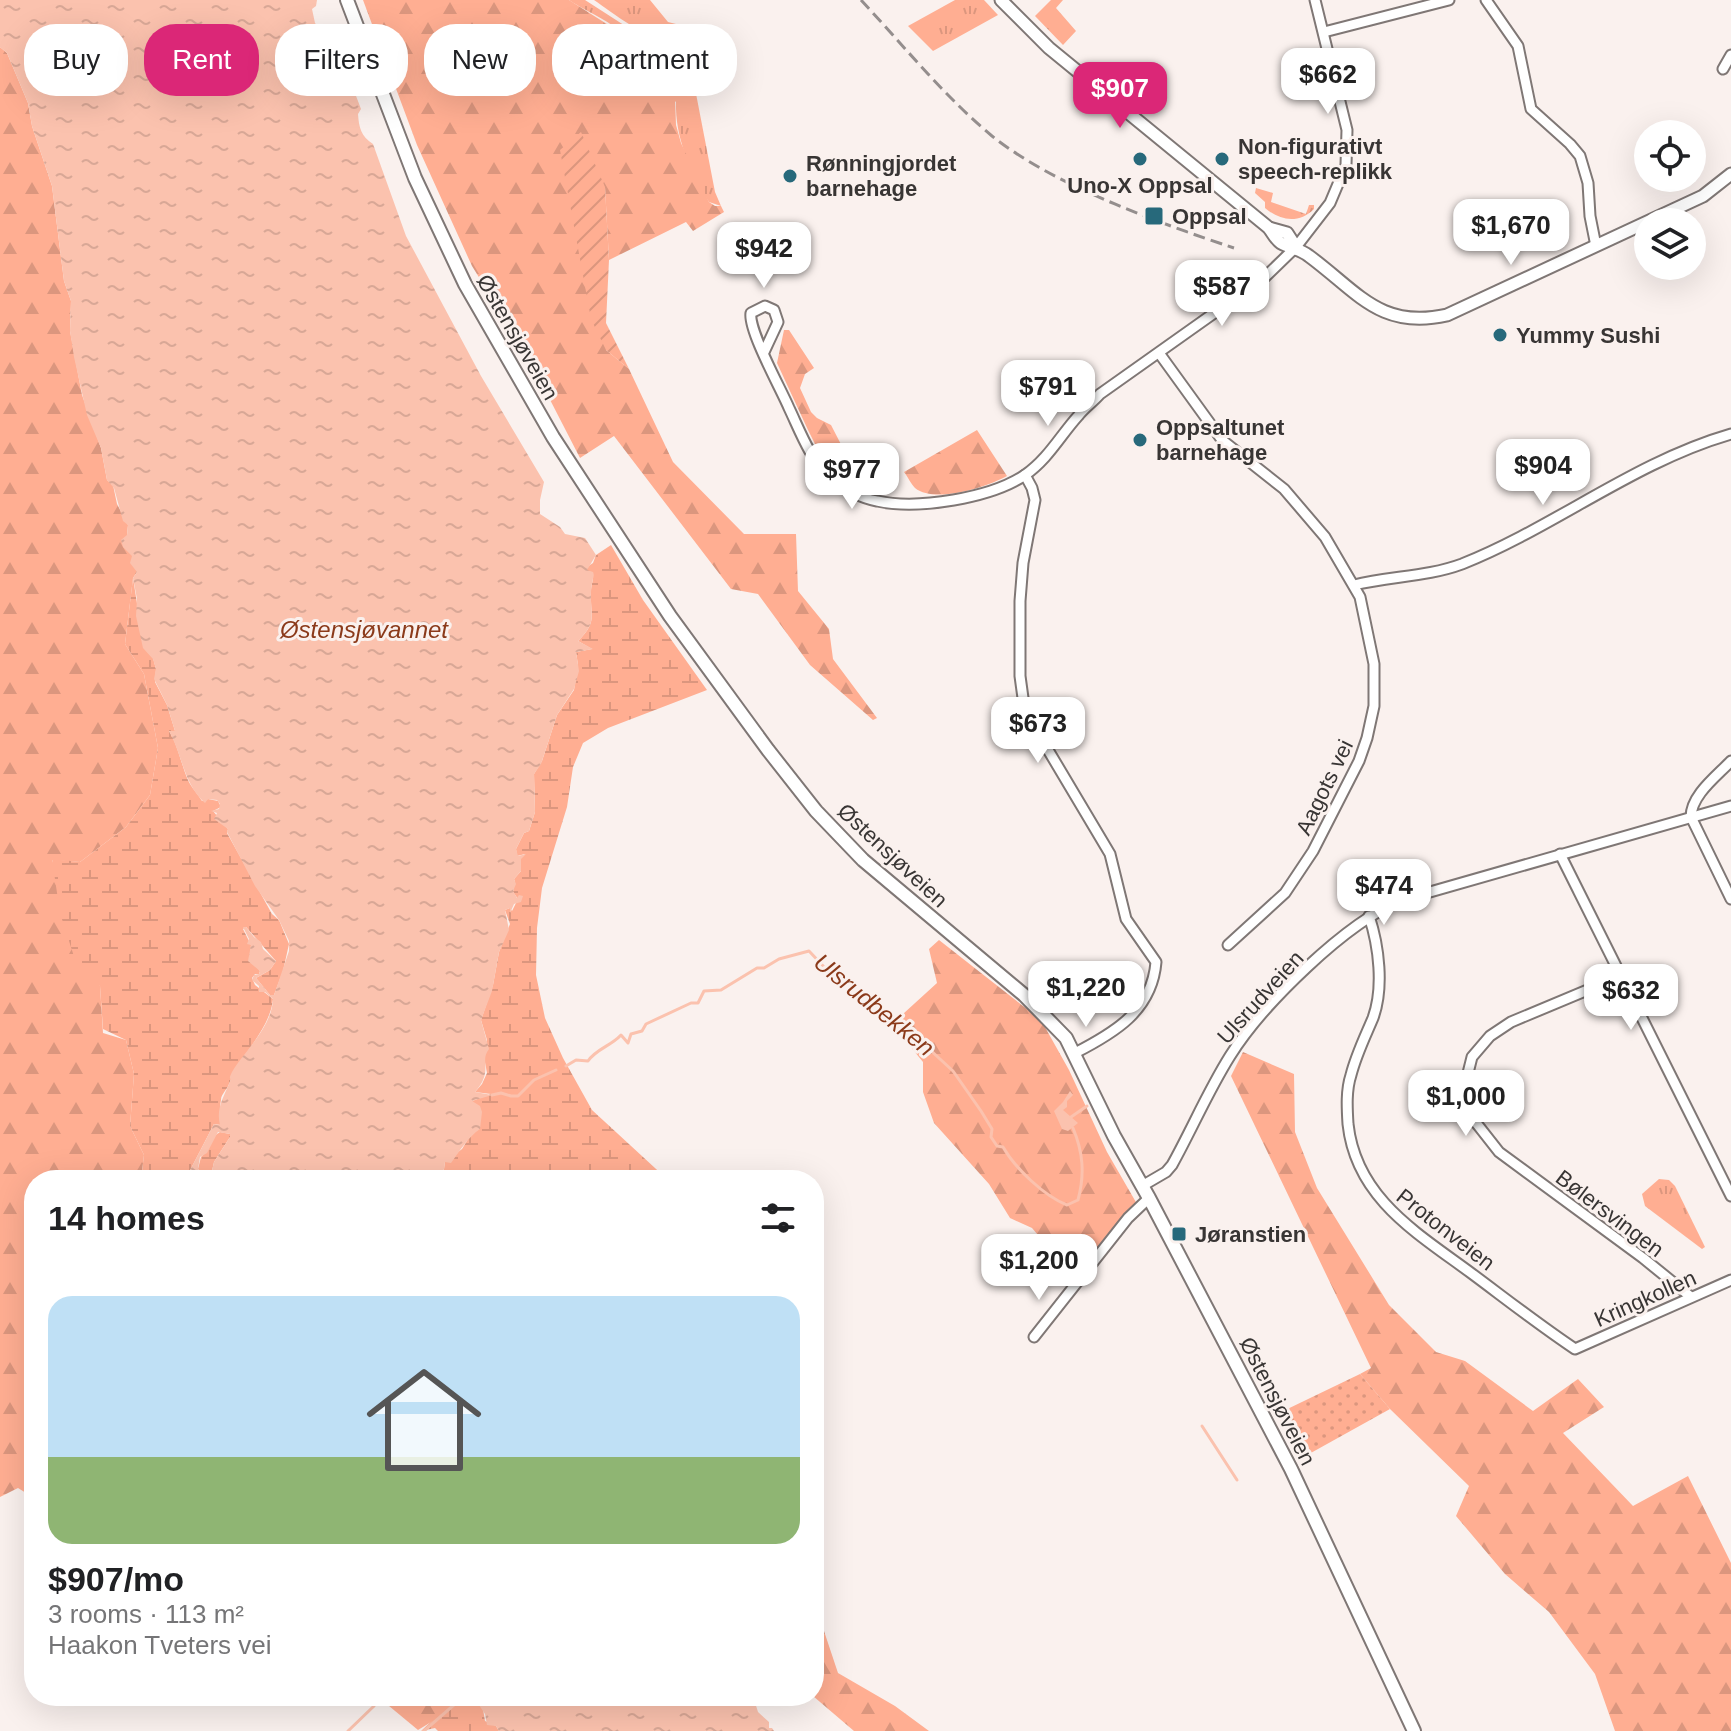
<!DOCTYPE html>
<meta charset="utf-8">
<style>
:root{--surface:#fff;--page:#f6f6f6;--text:#202124;--muted:#757577;--line:#e0e0e0;--accent:#db2777}
body{margin:0;font-family:Arial,sans-serif;background:var(--page);color:var(--text);height:100vh;display:flex;flex-direction:column;font-size:30px;white-space:nowrap}
*{box-sizing:border-box;margin:0}
p{font-size:26px;color:var(--muted)}
.icon{flex:none;width:44px;height:44px;fill:none;stroke:currentColor;stroke-width:2;stroke-linecap:round;stroke-linejoin:round}
.map{position:relative;flex:1;overflow:hidden}
.drawer{position:absolute;left:24px;top:1170px;width:800px;height:536px;display:flex;flex-direction:column;background:var(--surface);border-radius:32px;box-shadow:0 8px 32px #0002}
.drawer>*{flex:none}
.banner{position:absolute;left:24px;top:24px;width:800px;height:72px;display:flex;gap:16px}
.controls{position:absolute;left:1634px;top:120px;display:grid;gap:16px}
.controls a{display:grid;place-items:center;width:72px;height:72px;border-radius:50%;background:var(--surface);box-shadow:0 8px 32px #0002;font-size:40px}
.price{position:absolute;translate:-50% -68px;padding:0 18px;border-radius:16px;background:#fff;color:#222;font-size:26px;line-height:52px;filter:drop-shadow(0 2px 4px #0008)}
.price::after{content:'';position:absolute;left:50%;top:48px;width:24px;height:18px;margin-left:-12px;background:inherit;clip-path:polygon(0 0,100% 0,50% 100%)}
.price.selected{background:var(--accent);color:#fff}
ul{padding:0;list-style:none}
li{display:grid;align-content:center;gap:16px;height:424px;padding:0 24px}
li+li{border-top:2px solid var(--line)}
li span{display:grid;place-items:center;height:248px;border-radius:24px;color:#555}
li>.icon{margin-inline-start:auto}
span .icon{width:144px;height:144px;fill:#fffc;stroke-width:1}
li b{font-size:34px}
h2{display:flex;justify-content:space-between;align-items:center;height:96px;padding:0 24px;font-size:34px}
.tag{padding:0 28px;border-radius:32px;background:var(--surface);box-shadow:0 8px 32px #0002;font-size:28px;line-height:72px}
.tag.selected{background:var(--accent);color:#fff}
.map>svg:first-child{display:block}
.grass{fill:url(#grass-tufts)}
.forest{fill:url(#forest-firs)}
.wetland{fill:url(#wetland-marsh)}
.park{fill:url(#park-dots)}
.garden{fill:url(#garden-furrows)}
.water{fill:url(#water-ripples);fill-rule:evenodd}
.lines{fill:none;stroke-linecap:round;stroke-linejoin:round}
.stream{stroke:#fbc2ae;stroke-width:3}
.minor-casing{stroke:#7f7775;stroke-width:13}
.tertiary-casing{stroke:#7f7775;stroke-width:15}
.secondary-casing{stroke:#7f7775;stroke-width:16}
.minor{stroke:#fff;stroke-width:9}
.tertiary{stroke:#fff;stroke-width:11}
.secondary{stroke:#fff;stroke-width:12}
.rail{stroke:#948e8d;stroke-width:3;stroke-dasharray:12 6;stroke-linecap:butt}
.poi-dot{fill:#27697b;stroke:#faf1ee;stroke-width:3}
.labels{text-anchor:middle;stroke-width:6;stroke-linejoin:round;paint-order:stroke}
.poi-label{font-size:22px;font-weight:bold;fill:#383534;stroke:#faf1ee;text-anchor:start}
.street-label{font-size:22px;fill:#383534;stroke:#faf1ee}
.water-label{font-size:24px;font-style:italic;fill:#8b3a1a;stroke:#faf1ee}
</style>
<div class="map">
<svg width="1731" height="1731" viewBox="0 0 1731 1731">
<defs>
<pattern id="grass-tufts" width="24" height="20" patternUnits="userSpaceOnUse" patternTransform="scale(2)"><rect width="24" height="20" fill="#ffae92"/><path d="M3 7l-1-3M5 7V3M7 7l1-3M15 17l-1-3M17 17v-4M19 17l1-3" fill="none" stroke="#db967e"/></pattern>
<pattern id="forest-firs" width="22" height="20" patternUnits="userSpaceOnUse" patternTransform="scale(2)"><rect width="22" height="20" fill="#ffae92"/><path d="M5 1l3.5 6h-7zM16 11l3.5 6h-7z" fill="#db967e"/></pattern>
<pattern id="wetland-marsh" width="20" height="14" patternUnits="userSpaceOnUse" patternTransform="scale(2)"><rect width="20" height="14" fill="#ffae92"/><path d="M1 5h8M5 5V1M11 12h8M15 12V8" fill="none" stroke="#db967e"/></pattern>
<pattern id="park-dots" width="8" height="8" patternUnits="userSpaceOnUse" patternTransform="scale(2)"><rect width="8" height="8" fill="#ffae92"/><path d="M2 2h.1M6 6h.1" fill="none" stroke="#db967e" stroke-width="1.8" stroke-linecap="round"/></pattern>
<pattern id="garden-furrows" width="10" height="10" patternUnits="userSpaceOnUse" patternTransform="scale(2)"><rect width="10" height="10" fill="#ffae92"/><path d="M-1 1l2-2M0 10L10 0M9 11l2-2" fill="none" stroke="#db967e"/></pattern>
<pattern id="water-ripples" width="26" height="14" patternUnits="userSpaceOnUse" patternTransform="scale(2)"><rect width="26" height="14" fill="#fbc2ae"/><path d="M2 4q2-2 4 0t4 0M15 11q2-2 4 0t4 0" fill="none" stroke="#d8a796"/></pattern>
</defs>
<rect width="100%" height="100%" fill="#faf1ee"/>
<g class="grass">
<path d="M569 0H585L644 38 687 47 715 192 721 206 709 202C690 172 675 137 676 102 664 91 652 95 644 86 634 74 640 56 631 43 619 24 588 13 569 0Z"/>
<path d="M594 0H650L668 22 688 27 685 38C658 50 616 15 594 0Z"/>
<path d="M955 0H984L998 15 933 51 908 26Z"/>
<path d="M1051 0H1063L1056 8 1076 31 1063 45 1035 16Z"/>
<path d="M1256 188 1273 193 1271 202 1306 214 1309 205H1314V209C1299 224 1280 221 1265 208V202L1255 193Z"/>
<path d="M1659 1179 1669 1180 1675 1186 1705 1247 1702 1249 1645 1206 1642 1194Z"/>
</g>
<g class="forest">
<path d="M363 0H569L621 33 631 42 637 55 640 80 645 87 650 91 663 92 675 99 676 125 681 143 709 202 715 206H721L724 212 693 231 686 222 609 260 605 187 606 350 629 369 673 462 744 534H796L798 591 829 629 833 659 877 718 873 720 810 665 758 594 731 589 614 436 580 458 528 357 472 266 417 145Z"/>
<path d="M0 47 7 53 28 103 32 126 52 186 64 281 71 301 70 331 82 395 101 448 107 480 113 485 117 504 128 525 127 535 137 572 133 578 125 644 144 674 158 748 150 795 126 827 80 862 52 860 100 986 103 1033 126 1040 134 1074 130 1126 144 1155 141 1180H34V1498L18 1488 0 1497Z"/>
<path d="M784 330H789L814 368 805 374 800 388 811 412 817 418 831 425 847 456 864 467 869 476 868 484 861 487 833 469 817 448 808 430 777 363Z"/>
<path d="M977 430 1007 476C987 487 935 504 915 488 911 484 908 477 904 472Z"/>
<path d="M939 940 1041 1020 1069 1070 1107 1152 1137 1204 1077 1281 1032 1228 1010 1218 989 1184 934 1123 923 1092V1062L892 1024 937 983 929 949Z"/>
<path d="M1243 1052 1294 1074 1295 1132 1317 1188 1389 1305 1436 1352 1465 1361 1533 1411 1578 1379 1604 1407 1563 1433 1633 1506 1688 1476 1731 1563V1731H1615L1595 1674 1549 1612 1505 1574 1456 1516 1469 1486 1390 1409 1360 1374 1371 1368 1231 1076Z"/>
<path d="M824 1631 838 1673 895 1706 929 1731H854L813 1696 814 1636Z"/>
<path d="M377 1696H474L418 1730Z"/>
</g>
<g class="wetland">
<path d="M611 545 643 600 707 690 608 728 583 743 573 767 567 807 542 888 537 928 536 975 545 1018 563 1058 592 1110 668 1180H435L444 1169 445 1162 462 1149 479 1121 472 1101 491 1094 475 1092 482 1084 487 1073 484 1057 487 1040 481 1020 493 985 499 952 510 924 505 910 510 908 512 911 518 899 513 892 515 882 514 879 521 871 520 859 525 854 517 856 516 849 524 833 529 831 535 812 534 774 542 761 557 715 574 690 578 665 576 652 592 649 578 641C598 621 590 617 591 592 591 584 594 580 593 572H587V567L593 563 596 555Z"/>
<path d="M133 578 144 648 153 658 156 669 155 682 167 705 175 731H169C178 745 181 764 188 780 191 787 198 794 202 801L208 799 218 801 221 807 213 811 228 829 227 833 272 914 279 920 289 944 283 971 274 995H270L256 978 270 970 276 961 246 927 243 929 251 945 250 958 260 971 259 974H255L252 978 255 985 273 999C270 1030 240 1055 229 1084 227 1090 221 1094 221 1100 219 1108 221 1117 221 1125L214 1124 185 1180H141L144 1155 130 1126 134 1074 126 1040 103 1029 100 986 79 972 60 913 52 859 80 862 126 827 150 795 158 748 144 674 125 644Z"/>
<path d="M220 1132 230 1134V1137L214 1162 212 1171H200L198 1169 201 1157C210 1150 210 1137 220 1132Z"/>
<path d="M470 1696H503L499 1701 482 1703 485 1721 496 1726 499 1731H438L435 1728 421 1731 450 1704Z"/>
</g>
<path class="park" d="M1360 1374 1390 1409 1300 1459 1277 1414Z"/>
<path class="garden" d="M581 132 605 187 609 260 606 323 629 369 606 350 591 319 560 150Z"/>
<g class="water">
<path d="M0 0H317L316 6 312 9 315 23 322 32 321 41C329 45 327 58 337 63L338 74 342 75 343 80 353 88 361 109 358 114C359 128 361 136 373 144L406 236 481 376 544 482 540 500V514L560 527 565 534 585 538 596 555 587 570 593 572C594 580 591 584 591 592 590 617 598 621 578 641L593 649 576 652 579 671 574 689 557 715 541 764 534 774 535 812 529 831 524 833 516 849 518 856 526 854 521 859V871L514 879 516 884 513 891 517 898 519 895 523 896 521 902 514 904 510 913V908L505 910 509 930 499 952 492 991 481 1020 489 1049C479 1061 494 1071 475 1092L492 1095 472 1101 480 1106 482 1112 480 1129C468 1137 459 1152 451 1163L445 1162 444 1169 435 1180H185L214 1124 220 1125C216 1109 223 1098 229 1084 233 1075 227 1082 232 1072 245 1050 272 1027 273 999L265 992H259V986L252 980 254 975 259 974 260 971 248 961 251 945 247 944 249 939 243 927H246L254 937 261 942 263 949 276 961 270 970 256 978 270 995H274L289 951V941L279 920 255 886 227 832 228 829 214 819 217 813 211 811 219 809 220 804 217 800 208 799 205 803C184 785 182 754 169 731H175L167 705 154 679 156 669 153 659 143 648 136 616 137 599 133 578 137 572 130 563 132 556 123 547 121 540 127 535 128 525 123 521 114 488 107 480 101 448 87 415 74 357 70 331 71 301 64 281 52 186 32 126 28 103 7 53 0 47ZM218 1132 230 1134V1137L214 1162 212 1171H200L198 1169 200 1157 207 1153Z"/>
<path d="M1070 1091 1073 1095 1067 1101V1107L1063 1110 1078 1123 1068 1131 1062 1129 1054 1111 1063 1102Z"/>
<path d="M503 1696H753L758 1712 769 1722V1728H772L774 1731H499L496 1726 487 1725 485 1714 479 1705 499 1701Z"/>
</g>
<g class="lines">
<g class="stream">
<path d="M566 1066 576 1060 588 1061C596 1049 611 1046 621 1035L628 1043 631 1034 642 1031 646 1024 691 1003H698L704 991 721 990 757 968H764L779 959 809 951 825 968 841 974 866 994 882 1010 889 1012 953 1071 981 1111 992 1129 991 1137 997 1146 1003 1147C1015 1168 1044 1196 1067 1205L1078 1200C1085 1174 1083 1152 1073 1128"/>
<path d="M492 1095 501 1093 511 1096H518L534 1080 556 1070"/>
<path d="M1071 1117 1087 1106"/>
<path d="M1202 1426 1237 1480"/>
<path d="M348 1731 374 1706"/>
<path d="M424 1731 455 1704 471 1698 482 1703"/>
</g>
<defs>
<g id="minor">
<path d="M1486 0 1518 46 1531 109 1570 144 1580 156 1588 183 1590 216 1596 246"/>
<path d="M1324 32 1449 0"/>
<path d="M1723 69 1731 55"/>
<path d="M764 352 778 322 774 310 765 306 751 313C748 330 781 389 789 408 800 431 810 459 829 476 843 488 859 498 877 501 918 510 991 498 1025 475 1048 459 1060 436 1078 416 1084 408 1093 402 1100 394L1265 277 1296 247 1330 203 1346 165 1347 130 1315 0"/>
<path d="M1159 353 1222 440 1284 489 1325 537 1360 597 1374 664V706L1367 738 1359 761 1313 851 1285 893 1228 945"/>
<path d="M1025 475 1032 488 1035 500 1023 563 1020 601V676L1023 698 1038 733 1110 854 1126 919 1156 962C1152 1011 1114 1033 1075 1053"/>
<path d="M1354 585C1390 576 1427 577 1462 564 1555 527 1634 462 1731 434"/>
<path d="M1731 761C1717 776 1691 795 1691 817L1731 899"/>
<path d="M1560 854 1731 1196"/>
<path d="M1369 916C1379 946 1384 988 1373 1018 1365 1037 1356 1055 1351 1075 1346 1090 1347 1108 1348 1124 1356 1198 1417 1233 1471 1273 1506 1299 1539 1325 1575 1349L1731 1280"/>
<path d="M1621 976 1511 1022 1490 1036 1472 1057 1467 1077 1468 1099 1477 1124 1499 1152 1643 1258 1691 1297"/>
<path d="M1142 1186 1166 1172 1172 1165C1192 1129 1208 1091 1230 1056 1262 1005 1346 922 1402 900L1731 806"/>
<path d="M1034 1337 1128 1218 1149 1198"/>
</g>
<g id="tertiary">
<path d="M1001 0 1049 48 1269 228C1272 232 1276 240 1281 243 1290 248 1300 249 1309 256 1358 292 1380 330 1447 315L1703 196 1731 174"/>
<path d="M1269 228 1287 233 1296 247"/>
</g>
<path id="secondary" d="M347 0 415 178 465 284 553 437 670 616 768 750 816 811 863 860 1024 995 1066 1038 1114 1136 1149 1198 1291 1469 1414 1731"/>
</defs>
<use href="#minor" class="minor-casing"/>
<use href="#tertiary" class="tertiary-casing"/>
<use href="#secondary" class="secondary-casing"/>
<use href="#minor" class="minor"/>
<use href="#tertiary" class="tertiary"/>
<use href="#secondary" class="secondary"/>
<path class="rail" d="M861 0C903 45 944 96 992 136 1053 185 1159 223 1234 248"/>
</g>
<g class="poi-dot">
<circle cx="1140" cy="159" r="8"/>
<circle cx="1222" cy="159" r="8"/>
<circle cx="790" cy="176" r="8"/>
<rect x="1144" y="206" width="20" height="20" rx="4"/>
<circle cx="1500" cy="335" r="8"/>
<circle cx="1140" cy="440" r="8"/>
<rect x="1171" y="1226" width="16" height="16" rx="4"/>
</g>
<g class="labels">
<g class="poi-label">
<text x="1238" y="154">Non-figurativt<tspan x="1238" dy="25">speech-replikk</tspan></text>
<text x="806" y="171">Rønningjordet<tspan x="806" dy="25">barnehage</tspan></text>
<text x="1140" y="193" text-anchor="middle">Uno-X Oppsal</text>
<text x="1172" y="224">Oppsal</text>
<text x="1516" y="343">Yummy Sushi</text>
<text x="1156" y="435">Oppsaltunet<tspan x="1156" dy="25">barnehage</tspan></text>
<text x="1195" y="1242">Jøranstien</text>
</g>
<g class="street-label">
<text transform="translate(518 337) rotate(60)" y="8">Østensjøveien</text>
<text transform="translate(1324 787) rotate(-64)" y="8">Aagots vei</text>
<text transform="translate(893 855) rotate(43)" y="8">Østensjøveien</text>
<text transform="translate(1260 997) rotate(-48)" y="8">Ulsrudveien</text>
<text transform="translate(1610 1213) rotate(37)" y="8">Bølersvingen</text>
<text transform="translate(1446 1229) rotate(38)" y="8">Protonveien</text>
<text transform="translate(1645 1298) rotate(-24)" y="8">Kringkollen</text>
<text transform="translate(1278 1401) rotate(63)" y="8">Østensjøveien</text>
</g>
<g class="water-label">
<text x="364" y="638">Østensjøvannet</text>
<text transform="translate(874 1005) rotate(39)" y="8">Ulsrudbekken</text>
</g>
</g>
</svg>
<div class="controls">
<a><svg class="icon" aria-label="locate" viewBox="0 0 24 24"><circle cx="12" cy="12" r="6"/><path d="M12 2v4M12 18v4M2 12h4M18 12h4"/></svg></a>
<a><svg class="icon" aria-label="layers" viewBox="0 0 24 24"><path d="M12 4l9 5-9 5-9-5zM3 14l9 5 9-5"/></svg></a>
</div>
<b class="price" style="left:1328px;top:116px">$662</b>
<b class="price selected" style="left:1120px;top:130px">$907</b>
<b class="price" style="left:1511px;top:267px">$1,670</b>
<b class="price" style="left:764px;top:290px">$942</b>
<b class="price" style="left:1222px;top:328px">$587</b>
<b class="price" style="left:1048px;top:428px">$791</b>
<b class="price" style="left:1543px;top:507px">$904</b>
<b class="price" style="left:852px;top:511px">$977</b>
<b class="price" style="left:1038px;top:765px">$673</b>
<b class="price" style="left:1384px;top:927px">$474</b>
<b class="price" style="left:1086px;top:1029px">$1,220</b>
<b class="price" style="left:1631px;top:1032px">$632</b>
<b class="price" style="left:1466px;top:1138px">$1,000</b>
<b class="price" style="left:1039px;top:1302px">$1,200</b>
<div class="banner">
<a class="tag">Buy</a>
<a class="tag selected">Rent</a>
<a class="tag">Filters</a>
<a class="tag">New</a>
<a class="tag">Apartment</a>
</div>
<section class="drawer">
<h2>14 homes<svg class="icon" aria-label="filters" viewBox="0 0 24 24"><path d="M4 7h16M4 17h16"/><circle cx="9" cy="7" r="2"/><circle cx="15" cy="17" r="2"/></svg></h2>
<ul>
<li><span style="background:linear-gradient(#bfe0f5 65%,#8fb573 0)"><svg class="icon" aria-label="home" viewBox="0 0 24 24"><path d="M3 11l9-7 9 7M6 9v11h12V9"/></svg></span><div><b>$907/mo</b><p>3 rooms · 113 m²</p><p>Haakon Tveters vei</p></div></li>
</ul>
</section>
</div>
